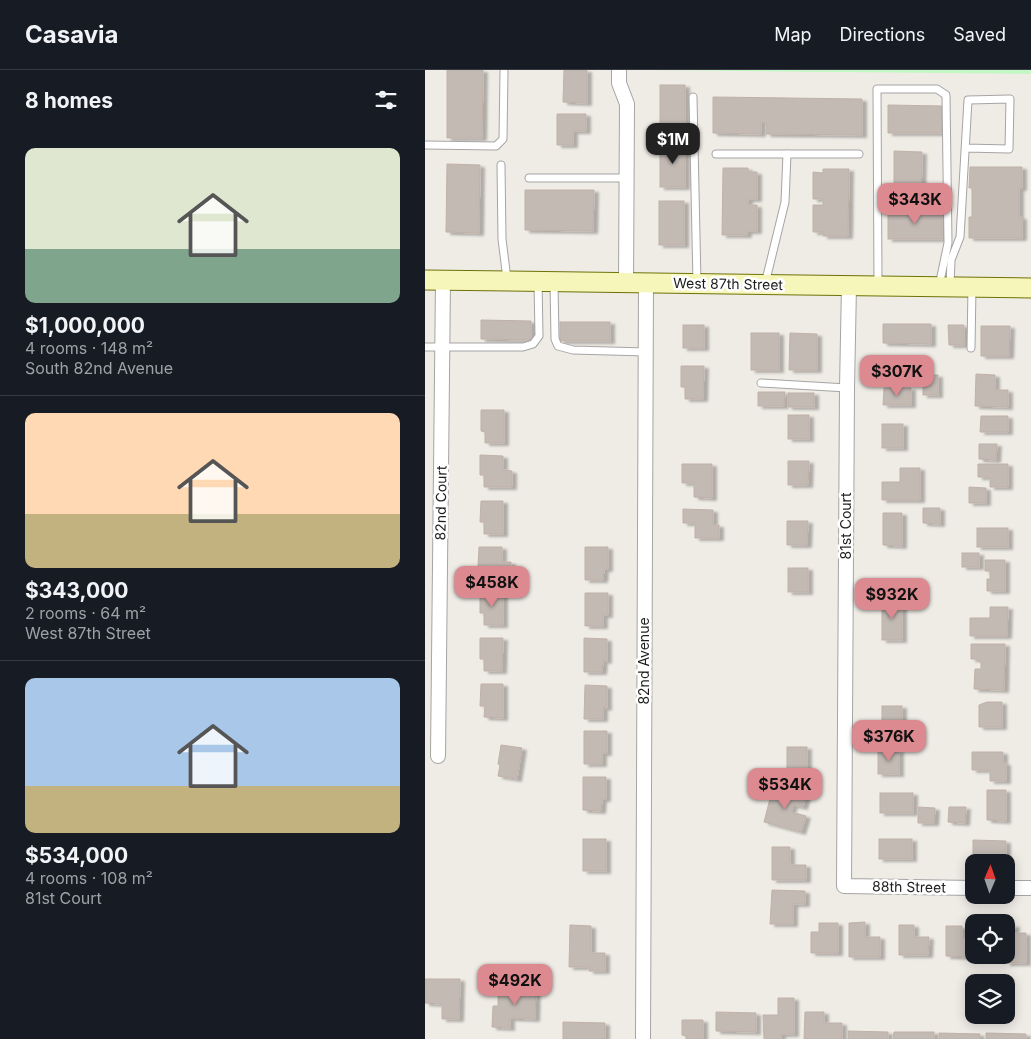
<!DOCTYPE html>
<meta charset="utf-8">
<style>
:root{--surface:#171b24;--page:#242831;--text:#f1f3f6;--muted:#9ea1a6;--line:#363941;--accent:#dd8990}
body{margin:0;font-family:Inter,sans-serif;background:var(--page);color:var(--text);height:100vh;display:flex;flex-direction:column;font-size:19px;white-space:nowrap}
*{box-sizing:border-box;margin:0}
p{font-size:16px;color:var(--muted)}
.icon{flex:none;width:28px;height:28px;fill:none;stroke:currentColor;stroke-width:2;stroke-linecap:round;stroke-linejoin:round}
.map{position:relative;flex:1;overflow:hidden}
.sheet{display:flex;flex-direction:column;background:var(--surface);width:425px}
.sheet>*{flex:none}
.needle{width:32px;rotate:2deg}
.buttons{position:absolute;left:540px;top:784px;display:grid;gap:10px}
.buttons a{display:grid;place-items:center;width:50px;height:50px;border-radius:10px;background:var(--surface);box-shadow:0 2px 12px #0003;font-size:25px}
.price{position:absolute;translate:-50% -42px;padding:0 11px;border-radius:10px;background:var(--accent);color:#111;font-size:16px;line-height:32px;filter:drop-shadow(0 1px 2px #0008)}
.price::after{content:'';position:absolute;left:50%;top:30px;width:15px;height:11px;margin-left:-8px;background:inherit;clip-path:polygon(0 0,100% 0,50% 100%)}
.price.selected{background:#222;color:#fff}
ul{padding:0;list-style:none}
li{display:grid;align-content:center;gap:10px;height:265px;padding:0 25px}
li+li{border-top:1px solid var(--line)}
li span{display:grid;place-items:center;height:155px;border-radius:10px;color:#555}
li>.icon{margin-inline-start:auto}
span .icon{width:90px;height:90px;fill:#fffc;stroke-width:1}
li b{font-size:21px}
h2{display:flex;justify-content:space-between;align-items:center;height:60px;padding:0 25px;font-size:21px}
header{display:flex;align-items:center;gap:30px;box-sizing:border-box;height:70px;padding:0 25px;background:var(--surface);border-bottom:1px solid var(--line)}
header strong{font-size:24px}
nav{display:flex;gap:28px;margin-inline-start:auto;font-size:18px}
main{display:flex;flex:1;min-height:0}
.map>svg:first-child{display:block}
.park{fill:#c3f7c4}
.building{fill:#c3bab4;stroke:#c0b1a7;filter:url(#shadow)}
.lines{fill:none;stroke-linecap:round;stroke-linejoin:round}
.lane-casing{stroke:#a5a5a5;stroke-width:9}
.street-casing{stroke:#a5a5a5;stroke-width:16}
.secondary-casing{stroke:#6d7209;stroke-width:21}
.lane{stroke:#fff;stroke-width:7}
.street{stroke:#fff;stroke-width:14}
.secondary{stroke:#f7f6ba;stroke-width:19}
.labels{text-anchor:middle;stroke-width:5;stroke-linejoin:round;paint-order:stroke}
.street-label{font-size:14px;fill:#1e1e1e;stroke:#fff}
</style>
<header>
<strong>Casavia</strong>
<nav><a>Map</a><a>Directions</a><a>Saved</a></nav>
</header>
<main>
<section class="sheet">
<h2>8 homes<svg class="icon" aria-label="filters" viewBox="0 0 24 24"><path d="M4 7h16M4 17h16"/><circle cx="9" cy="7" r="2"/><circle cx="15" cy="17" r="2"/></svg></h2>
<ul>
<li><span style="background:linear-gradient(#dfe7d0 65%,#7fa58c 0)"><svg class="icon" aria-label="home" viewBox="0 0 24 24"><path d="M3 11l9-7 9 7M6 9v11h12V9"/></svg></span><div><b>$1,000,000</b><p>4 rooms · 148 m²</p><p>South 82nd Avenue</p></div></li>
<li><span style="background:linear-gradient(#ffd9b3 65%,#c2b280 0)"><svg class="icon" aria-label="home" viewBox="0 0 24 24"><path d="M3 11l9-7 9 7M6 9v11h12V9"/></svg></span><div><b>$343,000</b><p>2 rooms · 64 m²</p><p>West 87th Street</p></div></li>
<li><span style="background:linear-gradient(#a9c7e8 70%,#c2b280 0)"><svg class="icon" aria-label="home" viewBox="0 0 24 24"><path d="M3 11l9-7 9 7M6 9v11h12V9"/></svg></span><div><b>$534,000</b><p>4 rooms · 108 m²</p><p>81st Court</p></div></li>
</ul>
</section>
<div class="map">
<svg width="606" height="969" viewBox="0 0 606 969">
<defs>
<filter id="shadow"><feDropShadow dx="4.5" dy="2.5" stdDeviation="1" flood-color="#0004"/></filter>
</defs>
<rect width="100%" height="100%" fill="#efebe5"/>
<path class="park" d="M220 0H606V4Z"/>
<g class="building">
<path d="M22 0H58L57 68H22Z"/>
<path d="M139 0H162V33L138 32Z"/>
<rect x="235" y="15" width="25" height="44"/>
<path d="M288 27 437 29V65L341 64V52H336V64L288 63Z"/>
<path d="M463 35 517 36V63H463Z"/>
<path d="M132 44H161V61H148V75H132Z"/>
<rect x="235" y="73" width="25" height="44"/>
<path d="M469 81 497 82 496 135H469Z"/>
<path d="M22 94 55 95 54 163 21 162Z"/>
<path d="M545 97H597V118H594V147H597V168H544V147H547V118H544Z"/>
<path d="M298 98H323V102H332V129H323V135H332V161H322V165H297Z"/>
<path d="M398 99H424L423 166H398V162H388V135H398V129H388V102L398 103Z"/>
<path d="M100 120H169L168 161 100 160Z"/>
<rect x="234" y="131" width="25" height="44"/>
<rect x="463" y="141" width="54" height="28"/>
<path d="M56 250 106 251V270L56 269Z"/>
<rect x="135" y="252" width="50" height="19"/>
<path d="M458 254H506V274L458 273Z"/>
<rect x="258" y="255" width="21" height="23"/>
<path d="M523 255H539V275H524Z"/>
<path d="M556 256H585L584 286H556Z"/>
<rect x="326" y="263" width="28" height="37"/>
<path d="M365 263 392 264V300H364Z"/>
<path d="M256 296H279L278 329H260V317H256Z"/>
<path d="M551 304 570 305V320H583V337L550 336Z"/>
<rect x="498" y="305" width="15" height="20"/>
<path d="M459 318H486V335H458Z"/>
<path d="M333 322H360L359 336H333Z"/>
<rect x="363" y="323" width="26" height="14"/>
<path d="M56 340H79V373H60V362L56 361Z"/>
<rect x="363" y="345" width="21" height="24"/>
<path d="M556 346H583V362H555Z"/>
<rect x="457" y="354" width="21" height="24"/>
<path d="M554 374H572L571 390 554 389Z"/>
<path d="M55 385 78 386V400L87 401V417H59V405H55Z"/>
<path d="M363 391H384L383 415H363Z"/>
<path d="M257 394H287V428L269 427V413H257Z"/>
<path d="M553 394H583V417H565V407H553Z"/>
<path d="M475 398H495V430H457V412H475Z"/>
<path d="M544 417 561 418V433H544Z"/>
<path d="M56 431H78V464H59V452H55Z"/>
<path d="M498 438H515V454L498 453Z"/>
<path d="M258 439 288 440V455H294V468H270V453H258Z"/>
<path d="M458 443H477V476L458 475Z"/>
<path d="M362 451H383L382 475H362Z"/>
<rect x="552" y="458" width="31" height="19"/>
<path d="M54 477H77V492H86L85 508H58V496H53Z"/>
<path d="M160 477H183V499H179L178 510H160Z"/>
<rect x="537" y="483" width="17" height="14"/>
<path d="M560 490H580V521H562V509H565V501H560Z"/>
<rect x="363" y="498" width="20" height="24"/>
<path d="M55 522H78V555H59V543H55Z"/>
<path d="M160 523H183V545H178V556H160Z"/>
<rect x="457" y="531" width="20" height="39"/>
<path d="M565 537H583L582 566H545V548H565Z"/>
<path d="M55 568H78L77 601H59V589H55Z"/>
<path d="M159 568 182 569V591L178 590 177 602H159Z"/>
<path d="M546 574H580L579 620 549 619 550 599H556V593L552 589H546Z"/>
<path d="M56 614H78V648L59 647 60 636H55Z"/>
<path d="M160 615 182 616V638L178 637V649H159Z"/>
<path d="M562 632H577V657H554V635Z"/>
<rect x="457" y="636" width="20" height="24"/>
<path d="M159 661H182V683H177V694H159Z"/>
<path d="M76 675 97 678 92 709 73 706 75 695 73 694Z"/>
<rect x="362" y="677" width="20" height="24"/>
<rect x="453" y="680" width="21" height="24"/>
<path d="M547 682H578V693H581V711H565V700H547Z"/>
<path d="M158 707H181V729H177L176 741 158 740Z"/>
<path d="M348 717 381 726 378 737 368 735 366 742 381 746 376 762 339 752Z"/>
<path d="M562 720H581V751L562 750Z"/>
<rect x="455" y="723" width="33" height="20"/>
<path d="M493 737 510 738 509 753H493Z"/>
<path d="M524 737H541L540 753 523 752Z"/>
<rect x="158" y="769" width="23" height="32"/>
<rect x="454" y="769" width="33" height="20"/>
<path d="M548 770 581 771V790H548Z"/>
<path d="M347 777H365V792L366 793V795H381V810H347Z"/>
<path d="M347 820 380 821V834H368V854H345Z"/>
<path d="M440 852V867H455V887H424V853Z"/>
<path d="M394 853H413V883H386V862H394Z"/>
<path d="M145 855 166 856V883H180V901H164V897H144Z"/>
<path d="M474 855H489V867H504L503 885H474Z"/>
<path d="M581 855H590L589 863H601V893H581Z"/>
<path d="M521 856H537V869H549V885L551 887 521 886Z"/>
<path d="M0 909H35L34 949H17V934L0 933Z"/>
<path d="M94 914 111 915 110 949 85 948V958L67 957 68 936H73V923H94Z"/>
<path d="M353 928H369V964H356V969H339L338 945H353Z"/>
<path d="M291 942 331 943V962L291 961Z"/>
<path d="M380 942H399V953H417V969H379Z"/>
<path d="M257 950H278V969H261V966L257 965Z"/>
<path d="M138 952 180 953V969H138Z"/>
<path d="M423 961 463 962V969H423Z"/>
<path d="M469 962H509V969H468Z"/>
<path d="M514 963 555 964 554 969H514Z"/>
<path d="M561 963 601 964V969H561Z"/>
</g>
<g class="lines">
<defs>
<g id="lane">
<path d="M268 27 272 213"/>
<path d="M0 75 71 76 78 69 79 2"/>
<path d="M291 84H434"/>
<path d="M76 95 77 169 82 209"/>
<path d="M104 108H202"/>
<path d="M129 212 130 269 133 276 148 280 221 282"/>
<path d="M340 214 360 132 362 84"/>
<path d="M453 216 452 19H512L521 25 523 173 514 216"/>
<path d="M525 216 526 190 535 167 543 30 585 29 584 79 540 78"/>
<path d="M0 277H98L108 274 114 266 113 212"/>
<path d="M546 278 547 217"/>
<path d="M336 313 422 318"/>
</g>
<g id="street">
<path d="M194 0V13L202 34 201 212"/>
<path d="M424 215 422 318 419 816 549 818"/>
<path d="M13 686 18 210"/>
<path d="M581 818H606"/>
<path d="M218 969 221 213"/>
</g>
<path id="secondary" d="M0 210 606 218"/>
</defs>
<use href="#lane" class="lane-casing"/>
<use href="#street" class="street-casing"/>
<use href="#secondary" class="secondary-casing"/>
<use href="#lane" class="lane"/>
<use href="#street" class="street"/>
<use href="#secondary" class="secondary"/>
</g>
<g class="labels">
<g class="street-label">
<text transform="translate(303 214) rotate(1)" y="5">West 87th Street</text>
<text transform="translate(16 433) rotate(-89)" y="5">82nd Court</text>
<text transform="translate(421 456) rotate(-90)" y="5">81st Court</text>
<text transform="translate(219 591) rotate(-90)" y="5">82nd Avenue</text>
<text transform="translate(484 817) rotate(1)" y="5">88th Street</text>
</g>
</g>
</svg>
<div class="buttons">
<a><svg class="needle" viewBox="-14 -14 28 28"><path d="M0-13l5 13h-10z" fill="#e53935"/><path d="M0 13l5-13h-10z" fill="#9ea1a6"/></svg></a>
<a><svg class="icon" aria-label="locate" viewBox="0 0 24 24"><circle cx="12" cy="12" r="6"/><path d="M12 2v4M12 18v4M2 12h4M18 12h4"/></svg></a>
<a><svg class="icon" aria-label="layers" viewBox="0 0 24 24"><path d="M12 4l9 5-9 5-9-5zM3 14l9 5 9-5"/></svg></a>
</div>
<b class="price selected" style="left:248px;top:95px">$1M</b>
<b class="price" style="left:490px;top:155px">$343K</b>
<b class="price" style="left:472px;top:327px">$307K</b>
<b class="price" style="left:67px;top:538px">$458K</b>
<b class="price" style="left:467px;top:550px">$932K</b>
<b class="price" style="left:464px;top:692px">$376K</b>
<b class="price" style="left:360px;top:740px">$534K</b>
<b class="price" style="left:90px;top:936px">$492K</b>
</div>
</main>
